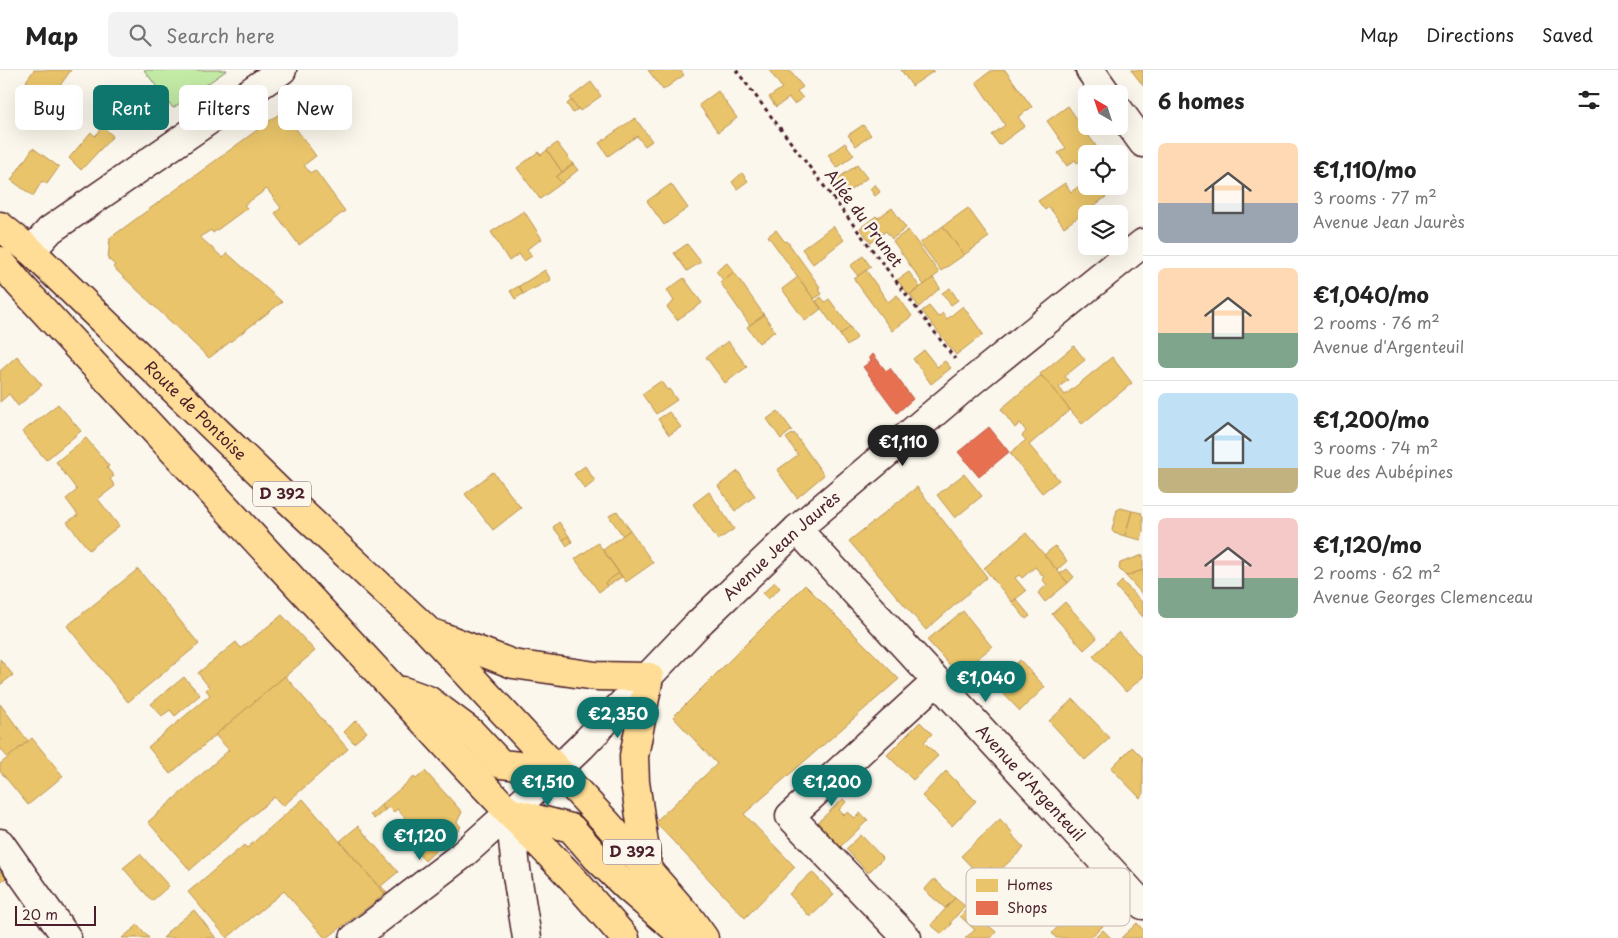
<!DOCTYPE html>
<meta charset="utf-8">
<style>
:root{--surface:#fff;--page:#f2f2f2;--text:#222;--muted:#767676;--line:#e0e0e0;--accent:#0f766e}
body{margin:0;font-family:"Playpen Sans",sans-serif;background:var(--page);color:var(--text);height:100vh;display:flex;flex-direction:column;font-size:19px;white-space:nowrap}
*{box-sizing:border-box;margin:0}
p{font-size:16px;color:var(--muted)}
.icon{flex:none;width:28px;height:28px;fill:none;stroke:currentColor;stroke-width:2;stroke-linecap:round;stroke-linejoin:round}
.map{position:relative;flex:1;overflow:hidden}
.panel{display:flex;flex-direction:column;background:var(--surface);width:475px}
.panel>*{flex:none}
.hud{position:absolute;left:15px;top:15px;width:475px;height:45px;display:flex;gap:10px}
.needle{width:32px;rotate:321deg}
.controls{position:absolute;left:1078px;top:15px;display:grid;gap:10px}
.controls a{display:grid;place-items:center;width:50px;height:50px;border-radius:8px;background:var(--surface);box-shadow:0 5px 20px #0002;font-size:25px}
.scale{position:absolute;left:15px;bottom:12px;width:81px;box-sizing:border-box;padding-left:5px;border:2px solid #4a1f2b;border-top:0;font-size:14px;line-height:18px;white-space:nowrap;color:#4a1f2b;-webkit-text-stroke:4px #fbf7ec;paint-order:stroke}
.price{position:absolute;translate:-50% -42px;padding:0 11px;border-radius:18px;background:var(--accent);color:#fff;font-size:16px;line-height:32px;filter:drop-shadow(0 1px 2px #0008)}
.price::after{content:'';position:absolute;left:50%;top:30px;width:15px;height:11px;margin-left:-8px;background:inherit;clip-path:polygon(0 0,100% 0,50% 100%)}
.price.current{background:#222;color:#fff}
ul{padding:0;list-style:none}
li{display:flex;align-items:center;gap:15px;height:125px;padding:0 15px}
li+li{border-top:1px solid var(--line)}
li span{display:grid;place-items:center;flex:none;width:140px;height:100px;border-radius:8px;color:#555}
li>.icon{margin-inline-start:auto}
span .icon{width:60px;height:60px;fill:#fffc;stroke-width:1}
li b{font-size:21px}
h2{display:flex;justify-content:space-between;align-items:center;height:60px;padding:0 15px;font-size:21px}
.pill{padding:0 18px;border-radius:8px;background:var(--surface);box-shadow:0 5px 20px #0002;font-size:18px;line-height:45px}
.pill.current{background:var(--accent);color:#fff}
header{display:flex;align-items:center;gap:30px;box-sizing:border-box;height:70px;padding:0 25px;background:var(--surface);border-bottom:1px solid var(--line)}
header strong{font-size:24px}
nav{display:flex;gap:28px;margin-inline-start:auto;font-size:18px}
.search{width:350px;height:45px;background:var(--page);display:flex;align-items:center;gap:12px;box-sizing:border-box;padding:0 18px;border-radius:8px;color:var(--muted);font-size:19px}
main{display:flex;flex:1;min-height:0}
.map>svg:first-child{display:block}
.green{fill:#c3eba6;stroke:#868568}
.homes{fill:#e9c46a;stroke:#b99257}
.shops{fill:#e76f51;stroke:#b85746}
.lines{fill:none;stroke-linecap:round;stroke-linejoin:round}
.minor-casing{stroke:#4a1f2b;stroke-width:31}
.secondary-casing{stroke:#4a1f2b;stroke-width:31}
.primary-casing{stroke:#4a1f2b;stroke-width:31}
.path{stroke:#4a1f2b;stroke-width:3;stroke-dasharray:4 4;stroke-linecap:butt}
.minor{stroke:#fbf7ec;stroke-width:28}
.secondary{stroke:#fbf7ec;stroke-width:28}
.primary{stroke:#ffdd96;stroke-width:28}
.labels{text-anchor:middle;stroke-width:5;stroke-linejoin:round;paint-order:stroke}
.shield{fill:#fbf7ec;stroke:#7f6065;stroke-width:1}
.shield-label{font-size:15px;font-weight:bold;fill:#4a1f2b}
.street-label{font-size:16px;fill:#4a1f2b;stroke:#fbf7ec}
.key{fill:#fbf7ec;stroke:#c6b6b2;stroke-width:1}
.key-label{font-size:14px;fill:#4a1f2b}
</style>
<header>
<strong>Map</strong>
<div class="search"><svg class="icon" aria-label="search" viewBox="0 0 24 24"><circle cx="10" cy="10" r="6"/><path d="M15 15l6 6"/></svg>Search here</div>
<nav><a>Map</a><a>Directions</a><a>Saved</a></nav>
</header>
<main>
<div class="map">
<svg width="1143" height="868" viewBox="0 0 1143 868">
<rect width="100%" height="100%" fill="#fbf7ec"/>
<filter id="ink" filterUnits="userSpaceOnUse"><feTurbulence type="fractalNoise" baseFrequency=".02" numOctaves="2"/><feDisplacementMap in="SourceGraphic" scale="10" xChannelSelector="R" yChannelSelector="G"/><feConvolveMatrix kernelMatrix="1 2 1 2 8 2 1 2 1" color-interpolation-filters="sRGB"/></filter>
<g filter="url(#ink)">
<path class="green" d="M144 0H227L173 38Z"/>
<g class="homes">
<path d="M34 0H71L51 28 26 11Z"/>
<path d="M648 0H680L684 5 663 20Z"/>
<path d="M769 0H789L803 17 797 21 803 28 794 34 789 28 776 37 769 27 782 18Z"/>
<path d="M901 0H933L934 1 912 16Z"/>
<path d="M992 0H1005L1032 37 1018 47 1025 56 999 75 992 65 1005 55 976 12Z"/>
<path d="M1131 0H1143V16L1142 14Z"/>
<path d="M591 12 601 26 580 41 570 28Z"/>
<path d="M718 21 737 48 718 62 699 35Z"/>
<path d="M571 30 578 39 573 43 567 34Z"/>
<path d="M1068 36 1098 79 1091 84H1086V87L1077 93 1075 90 1067 96 1058 83 1066 78 1047 51Z"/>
<path d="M283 41 316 86 304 95 310 103 315 100 345 141 299 175 275 143 281 138 267 119 244 135 247 138 213 163 211 160 200 167 223 188 227 183 282 232 209 288 113 197 115 195 108 189 110 168Z"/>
<path d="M635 48 652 71 645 76 637 66 608 86 599 73Z"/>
<path d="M863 55 871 65 856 76 848 65Z"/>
<path d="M103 57 113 66 81 100 69 88 91 62 95 66Z"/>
<path d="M557 73 573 94 562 102 547 80Z"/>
<path d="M845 73 854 85 837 98 828 85Z"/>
<path d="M33 78 59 97 47 114 42 111 33 126 11 110Z"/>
<path d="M547 80 562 102 556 107 562 113 540 129 517 98 538 82 541 85Z"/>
<path d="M573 94 578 100 562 113 556 107Z"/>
<path d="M857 95 867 108 844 125 834 111Z"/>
<path d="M742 103 748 111 737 119 732 112Z"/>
<path d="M1086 111V116H1098L1106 127 1064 157 1049 137 1045 140 1038 131 1065 113 1071 122Z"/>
<path d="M671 114 688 138 664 155 647 131Z"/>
<path d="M875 114 880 122 875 126 870 119Z"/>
<path d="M892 138 906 158 892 169 886 161 871 173 860 158 876 146 878 148Z"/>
<path d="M968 138 989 167 964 185 943 156Z"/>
<path d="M524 141 542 169 527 179 532 186 524 191 519 184 509 191 491 162Z"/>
<path d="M833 156 844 170 813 194 802 179Z"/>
<path d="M943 156 964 185 941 201 920 173Z"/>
<path d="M776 160 785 172 787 171 820 217 818 218 822 224 814 229 768 166Z"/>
<path d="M908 160 939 203 924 215 893 171Z"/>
<path d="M1119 170 1123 175 1111 184 1107 180 1112 176H1119Z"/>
<path d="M687 174 701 192 687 201 674 183Z"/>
<path d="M863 186 871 197 858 206 850 196Z"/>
<path d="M727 193 734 202 723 210 716 201Z"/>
<path d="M545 200 551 210 523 224 519 216Z"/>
<path d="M866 200 888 232 897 225 912 246 892 261 854 209Z"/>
<path d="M734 202 764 245 750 255 720 212Z"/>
<path d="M909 202 920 217 909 225 897 210Z"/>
<path d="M798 207 821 239 805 251 782 219Z"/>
<path d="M684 208 702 233 677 250 667 237 674 231 667 220Z"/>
<path d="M933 208 940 218 919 237 910 225Z"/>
<path d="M519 216 523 224 515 229 510 221Z"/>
<path d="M950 218 958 230 951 235 942 223Z"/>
<path d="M821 227 825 232 829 229 850 257 840 265 816 231Z"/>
<path d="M929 236 938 247 943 243 947 249 963 236 983 264 956 285 922 241Z"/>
<path d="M764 245 775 261 759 273 747 257Z"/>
<path d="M850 257 857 268 847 276 840 265Z"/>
<path d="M728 271 747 297 725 313 706 287Z"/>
<path d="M1074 276 1085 290 1065 306 1068 310 1059 317 1065 325 1112 287 1132 313 1082 354 1040 304Z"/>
<path d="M924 280 937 297 945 291 951 298 931 314 913 289Z"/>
<path d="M17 286 42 315 18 336 9 324 0 332V301Z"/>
<path d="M1040 306 1043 307 1070 340 1029 375 1059 410 1042 423 1010 383 1026 370 1022 366 1026 361 1020 353 1015 358 1001 339Z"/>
<path d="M661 311 667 320 669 319 677 330 656 344 642 324Z"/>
<path d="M58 334 81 361 46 390 22 362Z"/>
<path d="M778 341 792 360 781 369 767 349Z"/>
<path d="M669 342 681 357 669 365 658 349Z"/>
<path d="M794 363 824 405 797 428 777 400 798 385 786 368Z"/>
<path d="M86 368 109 396 107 398 114 406 110 409 115 416 98 429 119 456 89 480 67 452 78 445 66 429 77 420 56 392Z"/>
<path d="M585 396 595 411 585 419 574 404Z"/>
<path d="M738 401 755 426 735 441 718 416Z"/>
<path d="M493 402 521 438 493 460 465 424Z"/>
<path d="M964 404 982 426 955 448 937 425Z"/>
<path d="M917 417 987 507 926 560 849 471Z"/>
<path d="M709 422 734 459 718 470 693 434Z"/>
<path d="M1121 438 1132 441 1125 466 1114 463 1112 460 1117 440Z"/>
<path d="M617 441 630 460 623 466 609 446Z"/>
<path d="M1132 441 1142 443 1141 445 1143 446V461L1141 470 1125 466Z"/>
<path d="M559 452 569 466 563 470 553 457Z"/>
<path d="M630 460 653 493 626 512 603 480Z"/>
<path d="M1026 463 1068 513 1045 532 1038 523 1047 515 1042 509 1044 507 1035 497 1022 508 1019 505 1015 508 1026 521 1012 532 984 498Z"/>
<path d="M569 466 572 472 567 476 563 470Z"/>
<path d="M598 473 619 503 605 513 607 516 599 522 575 489Z"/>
<path d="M1055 476 1067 491 1057 500 1044 485Z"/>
<path d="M1143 485V500L1126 506 1119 499 1120 493Z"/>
<path d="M138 499 199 574 128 632 67 556Z"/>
<path d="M1067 499 1074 507 1068 513 1060 504Z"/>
<path d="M1143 500V525L1126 506Z"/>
<path d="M619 503 622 507 607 516 605 513Z"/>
<path d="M1122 511 1143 533V547L1116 517Z"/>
<path d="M775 512 780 518 768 529 763 523Z"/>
<path d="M805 515 899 609 744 744 795 797 745 848 655 752 717 694 673 647Z"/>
<path d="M1016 529 1030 546 1026 549 1012 532Z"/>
<path d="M1065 532 1097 568 1084 580 1052 544Z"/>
<path d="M963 541 992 577 958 604 927 570Z"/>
<path d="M282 545 315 581 170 704 148 677 210 625 206 620 209 617 198 603 236 572 241 578Z"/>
<path d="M1119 562 1143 589V607L1126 622 1093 586Z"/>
<path d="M0 589 13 605 0 615Z"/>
<path d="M1020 590 1045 617 1020 641 994 614Z"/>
<path d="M285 606 348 679 283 736 274 727 190 800 148 752 229 680 215 665Z"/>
<path d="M184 607 200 625 175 646 170 640 162 646 151 634Z"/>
<path d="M1073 629 1110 668 1085 690 1049 651Z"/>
<path d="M0 634 28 671 8 688 0 678Z"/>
<path d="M356 650 367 662 354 673 344 662Z"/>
<path d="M920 652 932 664 924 672 938 686 913 710 887 685Z"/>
<path d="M32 668 63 706 28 735 0 701V694Z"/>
<path d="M1132 677 1143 688V725L1140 728 1111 698Z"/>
<path d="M425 701 462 742 457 752 461 757 425 791 403 767 413 757 397 739 394 742 389 737 385 740 381 735 414 707 416 709Z"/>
<path d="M946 701 976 731 952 756 922 726Z"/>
<path d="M303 729 385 824 327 868H325L284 821 227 868 188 822 244 775 247 778Z"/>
<path d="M843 729 846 732 839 740 844 745 848 742 855 748 860 743 868 750 840 777 817 753Z"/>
<path d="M381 735 385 740 374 749 370 745Z"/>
<path d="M1000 749 1013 763 1011 764 1024 778 997 803 991 797 981 807 961 786Z"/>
<path d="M358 756 398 802 381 816 387 823 385 824 340 771Z"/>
<path d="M861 765 883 788 868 803 846 779Z"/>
<path d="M140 784 169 816 152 831 123 798Z"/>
<path d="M991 797 997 803 987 813 981 807Z"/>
<path d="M0 799 6 808 0 812Z"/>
<path d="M812 802 834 825 810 847 789 824Z"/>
<path d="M934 809 955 828 945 838 924 820Z"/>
<path d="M955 828 965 836 950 853 952 854 942 864 931 855Z"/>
<path d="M1086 837 1103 856 1090 868H1056L1052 863 1064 850 1068 854Z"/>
<path d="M968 838 996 862 991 868H965L975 860 960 846Z"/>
<path d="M194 840 216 868H163L168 863 167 862Z"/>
<path d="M1137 853 1143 860V866L1141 868H1121Z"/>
<path d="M138 855 149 868H122Z"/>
<path d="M1103 860 1111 868H1095Z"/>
</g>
<g class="shops">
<path d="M873 284 886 301 890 298 913 329 897 343 863 297 871 291 869 287Z"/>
<path d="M989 357 1009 382 979 407 958 382Z"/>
</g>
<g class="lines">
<defs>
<g id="minor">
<path d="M1090 0 1107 24"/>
<path d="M1119 40 1143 73"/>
<path d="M31 181 50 160 282 0"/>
<path id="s1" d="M797 459 1143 835"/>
<path d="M510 742 516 799 527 868"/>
<path d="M0 773 67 868"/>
<path d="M907 868 790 746 937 611"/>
</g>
<g id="secondary">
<path id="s2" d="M354 868 461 786 557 700 581 677 701 551 797 459 972 311 1143 173"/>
</g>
<g id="primary">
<path id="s3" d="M0 156 31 181 283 425 427 560 606 752 691 850 704 868"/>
<path d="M0 191 20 215 466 697 574 810 625 868"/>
<path d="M435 564 513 594 596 606 649 607 634 686 635 712 648 801"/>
<path d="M403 621 428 630 471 662 501 694 557 700"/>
<path d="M510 742 571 758 597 788 628 818 686 868"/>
</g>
</defs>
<use href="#minor" class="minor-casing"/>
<use href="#secondary" class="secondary-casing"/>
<use href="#primary" class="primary-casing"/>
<path class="path" d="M736 0 955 289"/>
<use href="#minor" class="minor"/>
<use href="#secondary" class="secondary"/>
<use href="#primary" class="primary"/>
</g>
</g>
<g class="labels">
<g class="shield">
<rect x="253" y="411.5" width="58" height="25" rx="4"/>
<rect x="603" y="769.5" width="58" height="25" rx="4"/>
</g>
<g class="shield-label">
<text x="282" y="429">D 392</text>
<text x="632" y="787">D 392</text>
</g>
<g class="street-label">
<text transform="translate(864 148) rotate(53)" y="6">Allée du Prunet</text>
<text dy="6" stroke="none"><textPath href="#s3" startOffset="269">Route de Pontoise</textPath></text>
<text dy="6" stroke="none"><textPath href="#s2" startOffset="581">Avenue Jean Jaurès</textPath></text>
<text dy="6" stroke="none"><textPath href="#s1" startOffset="345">Avenue d'Argenteuil</textPath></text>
</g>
</g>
<rect x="966" y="798" width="164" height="58" rx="8" class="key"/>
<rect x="976" y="809" width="22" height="13" fill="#e9c46a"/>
<rect x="976" y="831" width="22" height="14" fill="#e76f51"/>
<g class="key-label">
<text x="1007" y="820">Homes</text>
<text x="1007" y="843">Shops</text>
</g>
</svg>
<div class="controls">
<a><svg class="needle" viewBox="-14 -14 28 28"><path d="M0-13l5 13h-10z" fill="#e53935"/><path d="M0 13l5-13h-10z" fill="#767676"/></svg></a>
<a><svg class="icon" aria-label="locate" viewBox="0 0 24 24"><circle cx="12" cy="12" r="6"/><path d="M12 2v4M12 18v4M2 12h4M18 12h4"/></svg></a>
<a><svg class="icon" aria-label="layers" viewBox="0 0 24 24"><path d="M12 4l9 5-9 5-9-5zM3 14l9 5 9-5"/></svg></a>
</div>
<div class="scale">20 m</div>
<b class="price current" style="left:903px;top:397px">€1,110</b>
<b class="price" style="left:986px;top:633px">€1,040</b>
<b class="price" style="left:618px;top:669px">€2,350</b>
<b class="price" style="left:548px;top:737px">€1,510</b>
<b class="price" style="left:832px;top:737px">€1,200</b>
<b class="price" style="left:420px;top:791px">€1,120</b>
<div class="hud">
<a class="pill">Buy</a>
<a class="pill current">Rent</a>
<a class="pill">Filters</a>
<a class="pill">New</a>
</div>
</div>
<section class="panel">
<h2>6 homes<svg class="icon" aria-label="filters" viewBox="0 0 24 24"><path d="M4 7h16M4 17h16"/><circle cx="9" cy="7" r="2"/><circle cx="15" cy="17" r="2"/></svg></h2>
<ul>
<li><span style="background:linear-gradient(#ffd9b3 60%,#9aa5b1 0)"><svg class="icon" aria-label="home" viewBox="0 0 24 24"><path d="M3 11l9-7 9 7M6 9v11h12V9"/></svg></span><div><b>€1,110/mo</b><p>3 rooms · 77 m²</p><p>Avenue Jean Jaurès</p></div></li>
<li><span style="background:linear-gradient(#ffd9b3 65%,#7fa58c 0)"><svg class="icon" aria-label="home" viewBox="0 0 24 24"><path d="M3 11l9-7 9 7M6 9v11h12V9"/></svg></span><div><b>€1,040/mo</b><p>2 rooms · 76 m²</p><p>Avenue d'Argenteuil</p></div></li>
<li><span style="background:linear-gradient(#bfe0f5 75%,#c2b280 0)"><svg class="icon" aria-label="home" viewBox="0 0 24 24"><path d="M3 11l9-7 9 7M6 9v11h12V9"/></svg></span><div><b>€1,200/mo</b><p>3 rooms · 74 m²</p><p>Rue des Aubépines</p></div></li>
<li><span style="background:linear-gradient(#f6c9c9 60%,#7fa58c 0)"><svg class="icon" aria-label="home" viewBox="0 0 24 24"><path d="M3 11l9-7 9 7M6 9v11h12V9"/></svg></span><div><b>€1,120/mo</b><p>2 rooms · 62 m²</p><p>Avenue Georges Clemenceau</p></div></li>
</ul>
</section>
</main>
